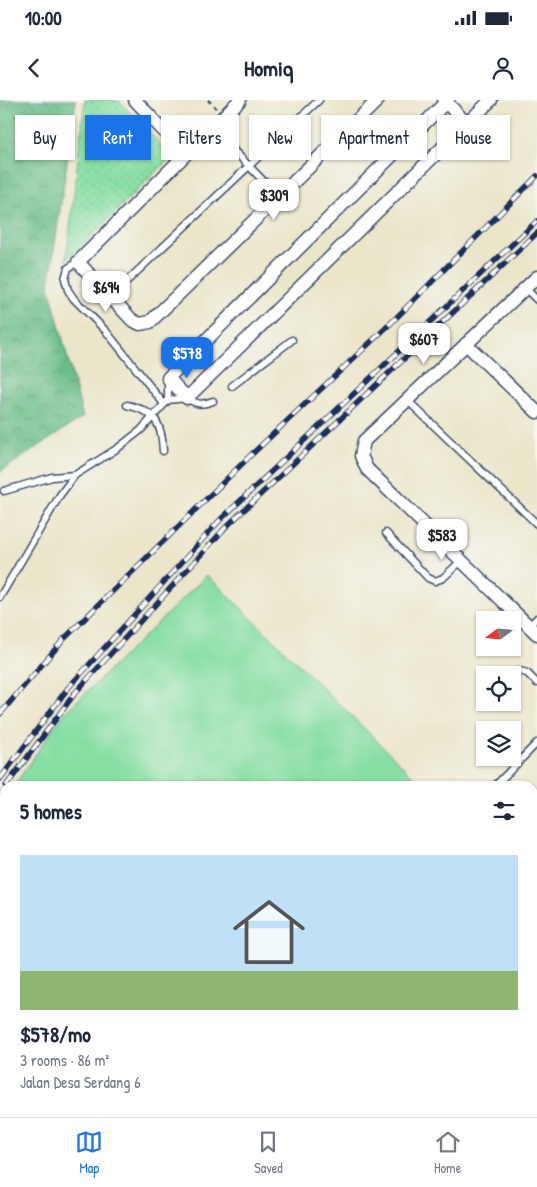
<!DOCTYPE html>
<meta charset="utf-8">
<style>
:root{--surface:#fff;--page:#f6f6f7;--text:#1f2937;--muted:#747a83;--line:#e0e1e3;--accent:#1a73e8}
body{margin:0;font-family:"Patrick Hand",sans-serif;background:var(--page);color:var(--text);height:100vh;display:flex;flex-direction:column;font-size:19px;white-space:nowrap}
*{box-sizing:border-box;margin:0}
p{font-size:16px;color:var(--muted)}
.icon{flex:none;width:28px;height:28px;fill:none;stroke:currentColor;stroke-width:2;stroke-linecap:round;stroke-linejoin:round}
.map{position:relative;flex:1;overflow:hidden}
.details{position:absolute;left:0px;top:681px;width:538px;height:336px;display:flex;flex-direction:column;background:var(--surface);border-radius:15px 15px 0 0;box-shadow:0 1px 4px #0004}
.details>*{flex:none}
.top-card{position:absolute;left:15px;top:15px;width:508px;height:45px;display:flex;gap:10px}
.needle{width:32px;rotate:254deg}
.fabs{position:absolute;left:476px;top:511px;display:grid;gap:10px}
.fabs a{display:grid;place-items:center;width:45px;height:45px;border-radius:0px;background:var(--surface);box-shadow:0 1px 4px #0004;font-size:25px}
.price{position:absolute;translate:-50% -42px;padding:0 11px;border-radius:10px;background:#fff;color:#222;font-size:16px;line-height:32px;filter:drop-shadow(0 1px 2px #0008)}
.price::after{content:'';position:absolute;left:50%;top:30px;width:15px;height:11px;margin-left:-8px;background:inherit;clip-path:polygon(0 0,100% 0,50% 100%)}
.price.current{background:var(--accent);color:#fff}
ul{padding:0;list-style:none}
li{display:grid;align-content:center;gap:10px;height:265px;padding:0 20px}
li+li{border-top:1px solid var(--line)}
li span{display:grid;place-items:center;height:155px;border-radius:0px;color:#555}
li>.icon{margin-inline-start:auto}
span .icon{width:90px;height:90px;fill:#fffc;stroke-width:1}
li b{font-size:21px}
h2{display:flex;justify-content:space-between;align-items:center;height:60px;padding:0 20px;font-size:21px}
.tag{padding:0 18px;border-radius:0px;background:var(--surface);box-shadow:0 1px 4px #0004;font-size:18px;line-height:45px}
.tag.current{background:var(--accent);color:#fff}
.status{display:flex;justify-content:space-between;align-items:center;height:35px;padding:0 25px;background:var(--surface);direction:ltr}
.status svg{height:14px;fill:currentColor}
header{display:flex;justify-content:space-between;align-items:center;height:65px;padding:0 20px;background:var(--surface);font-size:22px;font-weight:700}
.dock{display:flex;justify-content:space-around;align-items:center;height:70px;border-top:1px solid var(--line);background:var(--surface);font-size:14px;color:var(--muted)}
.dock a{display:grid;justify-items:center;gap:2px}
.dock .current{color:var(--accent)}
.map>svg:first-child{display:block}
.grass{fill:#86dea2;stroke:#508680}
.forest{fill:url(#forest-crowns);stroke:#447673}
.park{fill:url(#park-dots);stroke:#508680}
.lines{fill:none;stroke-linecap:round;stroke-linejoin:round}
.service-casing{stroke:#3a4a6e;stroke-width:9}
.minor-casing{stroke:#3a4a6e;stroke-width:15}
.motorway-casing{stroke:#3a4a6e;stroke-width:25}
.path{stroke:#3a4a6e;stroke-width:2.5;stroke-dasharray:4 4;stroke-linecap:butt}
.service{stroke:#fff;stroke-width:6}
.minor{stroke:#fff;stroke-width:12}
.motorway{stroke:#fff;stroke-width:22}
.rail-casing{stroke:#1b2f5e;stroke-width:5.5}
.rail{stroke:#f6f6f2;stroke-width:4;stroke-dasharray:11;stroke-linecap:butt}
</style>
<div class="status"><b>10:00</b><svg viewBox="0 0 49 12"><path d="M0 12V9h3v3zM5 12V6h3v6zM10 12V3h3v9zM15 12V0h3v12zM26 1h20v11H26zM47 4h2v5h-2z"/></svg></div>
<header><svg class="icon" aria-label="back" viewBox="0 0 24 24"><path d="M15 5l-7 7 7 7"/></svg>Homiq<svg class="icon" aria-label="person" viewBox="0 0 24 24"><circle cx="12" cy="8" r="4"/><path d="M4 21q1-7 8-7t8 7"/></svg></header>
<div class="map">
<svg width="537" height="1017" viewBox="0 0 537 1017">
<defs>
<pattern id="forest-crowns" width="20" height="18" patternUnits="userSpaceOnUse" patternTransform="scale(1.25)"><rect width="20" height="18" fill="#6cbd88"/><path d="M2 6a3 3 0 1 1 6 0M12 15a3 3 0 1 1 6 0" fill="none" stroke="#589a72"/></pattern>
<pattern id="park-dots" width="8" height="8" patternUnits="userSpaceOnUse" patternTransform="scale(1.25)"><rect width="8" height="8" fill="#86dea2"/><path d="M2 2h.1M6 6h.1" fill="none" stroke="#73bf8e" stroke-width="1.8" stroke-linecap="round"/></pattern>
</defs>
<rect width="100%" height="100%" fill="#f6f6f2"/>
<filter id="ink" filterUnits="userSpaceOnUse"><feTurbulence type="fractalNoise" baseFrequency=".02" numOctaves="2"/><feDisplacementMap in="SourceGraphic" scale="10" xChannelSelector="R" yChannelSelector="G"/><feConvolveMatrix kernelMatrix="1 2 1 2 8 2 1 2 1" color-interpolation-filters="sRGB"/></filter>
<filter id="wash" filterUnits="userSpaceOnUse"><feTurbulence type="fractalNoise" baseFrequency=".0096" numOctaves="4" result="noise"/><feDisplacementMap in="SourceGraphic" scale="20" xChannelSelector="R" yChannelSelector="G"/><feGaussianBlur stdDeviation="1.12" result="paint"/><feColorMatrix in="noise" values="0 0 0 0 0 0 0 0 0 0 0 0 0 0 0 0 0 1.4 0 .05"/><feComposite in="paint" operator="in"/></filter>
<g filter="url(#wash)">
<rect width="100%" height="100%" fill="#ebe6ca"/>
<g class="grass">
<path d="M207 475 423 686H14L62 616Z"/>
<path d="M5 699V893L0 886V706Z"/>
<path d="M90 1013H355L350 1017H93Z"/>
</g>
<path class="forest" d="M0 0H76L49 186 83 317 0 372Z"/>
<path class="park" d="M85 0H118L172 56 66 161Z"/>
</g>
<g filter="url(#ink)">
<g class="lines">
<defs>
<g id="service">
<path d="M212 28 279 97"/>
<path d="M78 162 68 168 65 179 68 190 74 199 106 231 164 304"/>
<path d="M525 188 537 200"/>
<path d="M110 197 319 0"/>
<path d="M168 280V300L187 298C197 305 202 305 213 301"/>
<path d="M232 286 292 240"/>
<path d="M407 300 537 424"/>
<path d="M127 305C155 311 162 323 163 351"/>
<path d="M4 391 52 377 75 375"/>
<path d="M386 433 428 478 435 481 443 478 461 461"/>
<path d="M0 497 60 395 75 375 118 348 141 330 168 300"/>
<path d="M529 526 537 518"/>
<path d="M512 576 520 571 527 573 537 583"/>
<path d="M497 684 537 643"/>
</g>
<g id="minor">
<path d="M135 0 185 54"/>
<path d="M240 0 78 162 132 220 140 224 150 222 378 0"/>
<path d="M444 0 467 24"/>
<path d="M448 0 168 278 187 298 491 0"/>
<path d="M537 177 364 341 361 356 367 369 537 534"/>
<path d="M466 244 537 312"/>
<path d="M0 926 5 933"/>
<path d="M62 1012 65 1017"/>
</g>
<g id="motorway">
<path d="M532 869 537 865"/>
<path d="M532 901 537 896"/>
<path d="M532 979 537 974"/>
<path d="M384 1017 388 1012"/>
<path d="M416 1017 420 1012"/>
<path d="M497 1017 501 1012"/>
</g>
</defs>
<use href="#service" class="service-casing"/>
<use href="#minor" class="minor-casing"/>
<use href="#motorway" class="motorway-casing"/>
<path class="path" d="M208 0 216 8"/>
<use href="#service" class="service"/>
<use href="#minor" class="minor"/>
<use href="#motorway" class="motorway"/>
<defs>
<g id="rail">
<path d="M0 614 64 539 251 355 391 223 537 76"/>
<path d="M0 679 68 588 220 420 537 121"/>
<path d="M6 686 75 593 226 427 537 133"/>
</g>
</defs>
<use href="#rail" class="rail-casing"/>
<use href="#rail" class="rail"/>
</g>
</g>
</svg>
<div class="fabs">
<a><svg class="needle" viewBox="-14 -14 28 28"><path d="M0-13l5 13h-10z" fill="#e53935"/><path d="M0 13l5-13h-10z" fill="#747a83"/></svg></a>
<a><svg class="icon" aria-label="locate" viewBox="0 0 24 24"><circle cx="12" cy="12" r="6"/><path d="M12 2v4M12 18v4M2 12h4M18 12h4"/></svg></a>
<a><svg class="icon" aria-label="layers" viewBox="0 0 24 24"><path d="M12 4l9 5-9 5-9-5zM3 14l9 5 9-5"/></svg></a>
</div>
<b class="price" style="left:274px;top:121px">$309</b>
<b class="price" style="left:106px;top:213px">$694</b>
<b class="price" style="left:424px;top:265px">$607</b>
<b class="price current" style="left:187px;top:279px">$578</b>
<b class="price" style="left:442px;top:461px">$583</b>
<div class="top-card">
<a class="tag">Buy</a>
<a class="tag current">Rent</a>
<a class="tag">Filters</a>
<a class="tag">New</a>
<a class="tag">Apartment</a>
<a class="tag">House</a>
</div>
<section class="details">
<h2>5 homes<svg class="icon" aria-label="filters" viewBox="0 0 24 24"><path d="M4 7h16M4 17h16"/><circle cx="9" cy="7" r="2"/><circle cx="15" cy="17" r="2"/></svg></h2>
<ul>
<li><span style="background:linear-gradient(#bfe0f5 75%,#8fb573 0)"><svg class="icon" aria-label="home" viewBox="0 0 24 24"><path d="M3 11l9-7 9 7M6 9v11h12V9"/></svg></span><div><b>$578/mo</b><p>3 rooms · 86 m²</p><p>Jalan Desa Serdang 6</p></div></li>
</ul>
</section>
</div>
<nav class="dock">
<a class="current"><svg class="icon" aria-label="map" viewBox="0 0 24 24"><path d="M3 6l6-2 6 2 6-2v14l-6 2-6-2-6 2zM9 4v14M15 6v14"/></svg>Map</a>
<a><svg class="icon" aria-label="saved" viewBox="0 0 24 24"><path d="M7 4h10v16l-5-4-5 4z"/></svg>Saved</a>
<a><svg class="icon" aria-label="home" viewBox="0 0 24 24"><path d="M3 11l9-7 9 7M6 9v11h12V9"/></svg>Home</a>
</nav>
